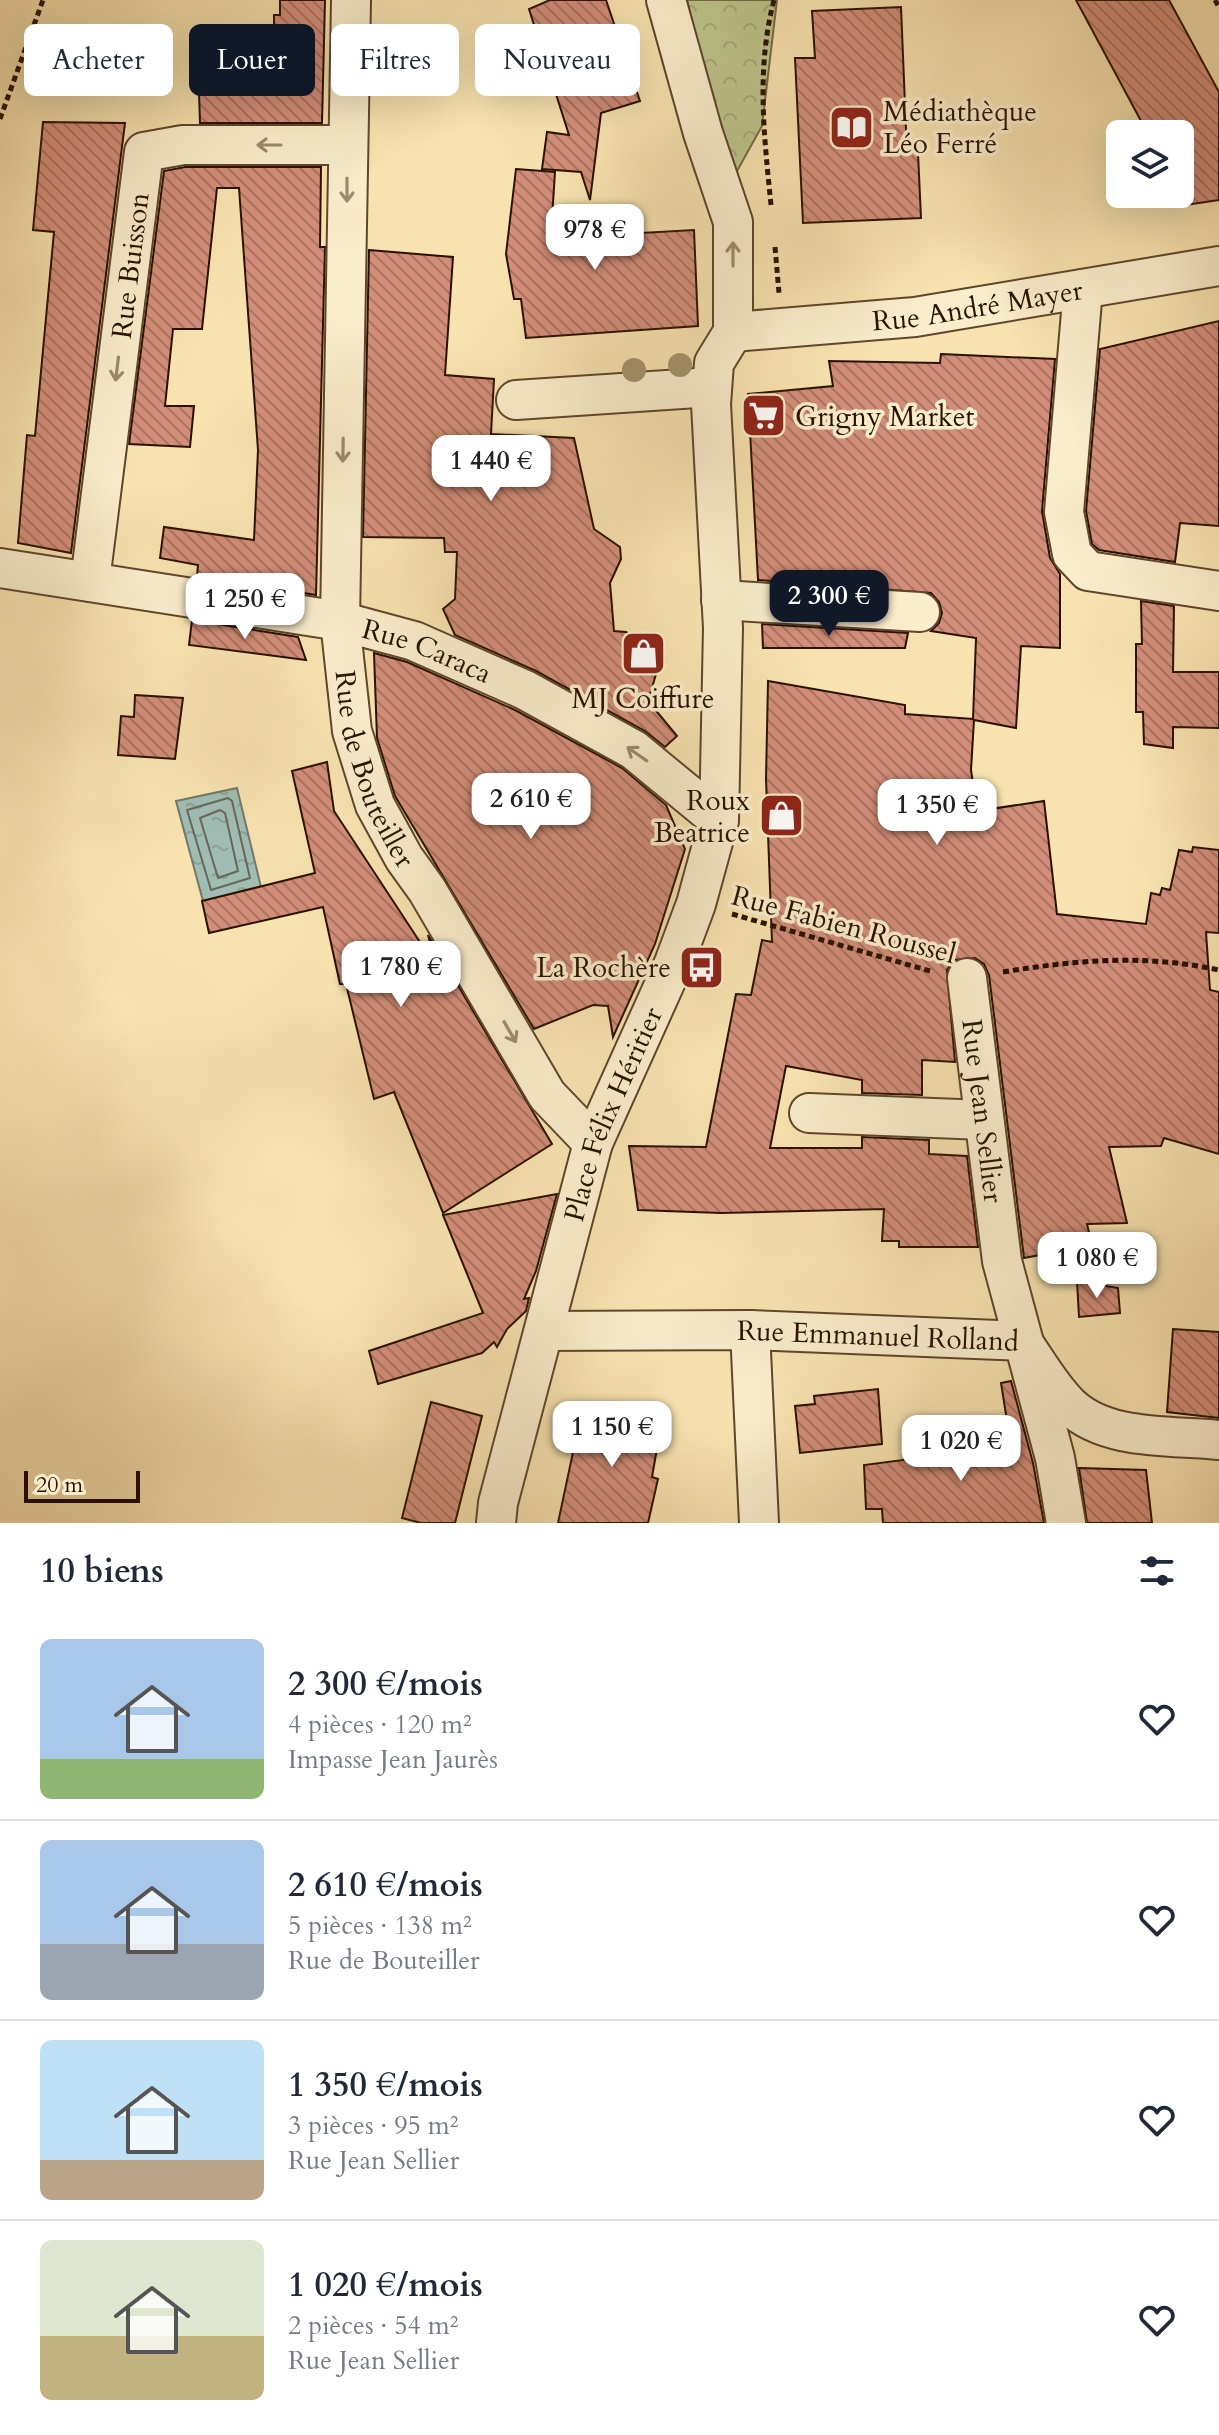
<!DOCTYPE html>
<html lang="fr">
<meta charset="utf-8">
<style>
:root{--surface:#fff;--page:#f6f6f7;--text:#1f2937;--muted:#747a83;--line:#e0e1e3;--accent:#111827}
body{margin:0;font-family:Cardo,serif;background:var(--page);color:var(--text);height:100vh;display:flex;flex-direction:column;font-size:30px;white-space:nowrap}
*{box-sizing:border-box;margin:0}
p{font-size:26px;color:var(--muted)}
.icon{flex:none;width:44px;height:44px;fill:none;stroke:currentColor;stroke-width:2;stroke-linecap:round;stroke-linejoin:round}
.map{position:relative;height:1523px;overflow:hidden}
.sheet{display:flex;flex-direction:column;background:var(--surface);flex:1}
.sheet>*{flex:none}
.hud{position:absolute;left:24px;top:24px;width:800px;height:72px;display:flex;gap:16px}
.buttons{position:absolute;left:1106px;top:120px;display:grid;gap:16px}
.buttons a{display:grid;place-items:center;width:88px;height:88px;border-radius:12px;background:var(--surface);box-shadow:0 8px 32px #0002;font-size:40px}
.scale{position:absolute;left:24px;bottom:20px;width:116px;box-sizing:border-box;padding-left:8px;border:4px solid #2b1100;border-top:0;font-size:22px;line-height:28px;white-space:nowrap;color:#2b1100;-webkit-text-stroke:6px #faedcc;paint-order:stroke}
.price{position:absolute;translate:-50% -68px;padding:0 18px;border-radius:16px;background:#fff;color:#222;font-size:26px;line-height:52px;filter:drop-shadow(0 2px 4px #0008)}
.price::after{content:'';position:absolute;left:50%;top:48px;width:24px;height:18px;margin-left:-12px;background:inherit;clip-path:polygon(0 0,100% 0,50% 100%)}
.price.selected{background:var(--accent);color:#fff}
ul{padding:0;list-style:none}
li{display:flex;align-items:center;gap:24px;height:200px;padding:0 40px}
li+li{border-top:2px solid var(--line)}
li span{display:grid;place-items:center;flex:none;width:224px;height:160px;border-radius:12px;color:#555}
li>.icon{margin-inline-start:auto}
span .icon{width:96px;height:96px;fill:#fffc;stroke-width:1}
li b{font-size:34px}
h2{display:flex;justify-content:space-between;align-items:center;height:96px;padding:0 40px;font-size:34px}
.pill{padding:0 28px;border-radius:12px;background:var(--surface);box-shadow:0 8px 32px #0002;font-size:28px;line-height:72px}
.pill.selected{background:var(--accent);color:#fff}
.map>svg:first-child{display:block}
.park{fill:url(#park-crowns);stroke:#746a46;stroke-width:2}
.water{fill:url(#water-ripples);stroke:#71786c;stroke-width:2}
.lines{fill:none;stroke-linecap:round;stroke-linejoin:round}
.shore{stroke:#66675a;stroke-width:2}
.building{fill:url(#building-back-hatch);stroke:#2b1100;stroke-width:2}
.minor-casing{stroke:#5e462c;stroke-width:42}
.path{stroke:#2b1100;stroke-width:5;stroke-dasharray:6 4;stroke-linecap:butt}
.minor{stroke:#faedcc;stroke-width:38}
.tree{fill:#a3926a}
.oneway{stroke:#9d8a70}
.labels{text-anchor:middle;stroke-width:7;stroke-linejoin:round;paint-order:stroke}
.poi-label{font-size:28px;fill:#2b1100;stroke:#faedcc;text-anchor:start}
.street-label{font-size:28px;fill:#2b1100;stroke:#faedcc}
</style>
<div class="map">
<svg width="1219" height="1523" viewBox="0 0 1219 1523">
<defs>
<pattern id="park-crowns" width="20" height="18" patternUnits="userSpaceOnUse" patternTransform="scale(2)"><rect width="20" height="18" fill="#bdc48b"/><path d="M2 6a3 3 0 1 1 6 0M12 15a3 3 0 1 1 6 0" fill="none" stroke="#a3a776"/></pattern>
<pattern id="water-ripples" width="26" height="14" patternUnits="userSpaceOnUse" patternTransform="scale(2)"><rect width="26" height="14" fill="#a0bdb4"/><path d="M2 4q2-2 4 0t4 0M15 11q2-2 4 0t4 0" fill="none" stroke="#8aa199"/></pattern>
<pattern id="building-back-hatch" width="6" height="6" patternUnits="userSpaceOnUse" patternTransform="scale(2)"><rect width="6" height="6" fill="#d38e79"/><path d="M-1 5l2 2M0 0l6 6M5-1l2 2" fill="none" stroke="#ab7361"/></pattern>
</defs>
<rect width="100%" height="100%" fill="#f8e3b0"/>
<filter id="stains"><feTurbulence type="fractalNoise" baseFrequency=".0025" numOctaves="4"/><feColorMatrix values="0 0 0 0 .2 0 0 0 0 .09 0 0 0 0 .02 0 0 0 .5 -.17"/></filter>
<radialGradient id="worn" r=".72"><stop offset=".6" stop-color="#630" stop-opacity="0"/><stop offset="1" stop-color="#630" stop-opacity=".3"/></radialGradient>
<path class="park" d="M687 0H777L762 126 732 180Z"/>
<path class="water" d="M237 788 261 887 203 901 176 801Z"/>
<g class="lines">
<g class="shore">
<path d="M228 798 232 801 250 878 211 890 187 810Z"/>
<path d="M220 810 225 813 238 871 218 878 200 818Z"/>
</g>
</g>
<g class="building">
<path d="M280 0H325L322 123H200L199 93H229L230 64 274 65V15H280Z"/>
<path d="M550 0H606L640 101 601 113 590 200 581 172 542 169 547 132 569 135 529 9Z"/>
<path d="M1076 0H1169L1219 92V200L1186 205 1180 193V134H1148Z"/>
<path d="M901 7 907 153H918L921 218 803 223 795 58H815L812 11Z"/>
<path d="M36 28 130 30 132 62 25 61Z"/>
<path d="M43 122 125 123 71 553 18 543 27 435 35 436 54 232 33 230Z"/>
<path d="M185 167H321L320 247H325L316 595 197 576 198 565 160 558 164 527 254 540 258 450 239 188H217L202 329H173L165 406H194L190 447 129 444 164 171Z"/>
<path d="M516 169 555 172 551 234H568L569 237 694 230 698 326 526 338 521 299H514L506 254Z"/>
<path d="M369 250 453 257 445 375 494 379 491 434 574 438 594 529 620 547 621 559 610 583 614 631 626 632 662 654 648 701 677 736 665 747 645 731 536 671 455 635 443 609 455 599 457 552H445L444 538 363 537Z"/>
<path d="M1219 321V526L1180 523 1175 562 1099 550 1092 544 1086 511 1100 349Z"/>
<path d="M941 354 1055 359 1042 511 1050 558 1060 574V648L1021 646 1016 728 974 720 971 770 977 811 1044 801 1057 914 1146 924 1151 893 1160 895 1162 888 1170 890 1179 850 1192 852 1193 847 1219 850V933L1206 932 1210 990 1219 992V1154L1164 1138 1161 1146 1109 1147 1127 1223 1087 1224 1092 1245 1024 1258 989 975 984 964 975 958 954 960 947 970 955 1062 922 1060V1095L862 1093V1080L786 1066 770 1148H862V1137L929 1140V1154L967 1156 978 1247H899V1241H882L884 1209 721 1213 638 1210 629 1146 706 1147 736 994 751 995 762 940 772 942 766 779 768 681 905 705V714L973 719 976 638 931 631 939 623 942 613 939 602 931 593 758 580 748 394 833 386 829 361 940 363Z"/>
<path d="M1141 601 1174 606 1173 672H1219V728L1173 727V748L1144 744 1143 712H1136V644H1142Z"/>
<path d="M192 620 298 637 306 660 189 645Z"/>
<path d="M762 624 908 633 905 648H763Z"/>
<path d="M374 653 407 662 515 710 622 768 666 805 685 849 655 944 613 1037 608 1006 593 1005 534 1029 395 796 377 738Z"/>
<path d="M135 695 183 698 175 759 118 755 121 716 134 717Z"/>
<path d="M327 762 334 811 437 968 428 935 552 1144 443 1213 394 1092 374 1099 346 984H340L323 907 209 933 202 901 315 873 292 771Z"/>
<path d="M557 1194 536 1271 524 1299 529 1298 526 1311 507 1329 497 1347 494 1342 482 1353 378 1384 369 1351 483 1313 443 1215Z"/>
<path d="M1077 1281 1118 1288 1120 1313 1079 1317Z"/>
<path d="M1173 1329 1219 1332V1418L1167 1412Z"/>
<path d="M1011 1381 1033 1463 1044 1523H883L882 1509H866L864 1465 1011 1446 1001 1383Z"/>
<path d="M878 1389 882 1444 800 1453 795 1406 815 1404 814 1396Z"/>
<path d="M431 1402 482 1416 455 1523H421L402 1518Z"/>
<path d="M583 1405 662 1420 652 1477 658 1479 648 1523H558Z"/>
<path d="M1079 1468 1146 1470 1152 1523H1087Z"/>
</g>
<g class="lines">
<defs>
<g id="minor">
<path id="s1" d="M351 0 340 621 352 731 375 805 404 858 427 890 547 1095 593 1143"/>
<path d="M666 0 703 133 733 222V332"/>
<path d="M1083 289 1064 512 1072 554 1088 571 1219 591"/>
<path id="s2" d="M733 332 915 317 1219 266"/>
<path d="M516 400 712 387"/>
<path id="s3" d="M0 568 340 621 414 641 525 690 634 750 719 820"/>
<path id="s4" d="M90 581 144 152 183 145H347"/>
<path d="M721 600 920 612"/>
<path id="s5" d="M967 978 1002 1261 1055 1458 1066 1523"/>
<path d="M809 1113 984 1120"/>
<path d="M750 1330 759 1523"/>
<path id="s6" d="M544 1331 750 1330 1022 1341C1037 1362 1051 1388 1070 1406 1107 1441 1171 1435 1219 1440"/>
<path id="s7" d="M496 1523 498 1503 593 1143 674 963 696 904 719 820 723 628 711 404 714 363 733 332"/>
</g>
</defs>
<use href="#minor" class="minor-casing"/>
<g class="path">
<path d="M1215 0 1219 7"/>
<path d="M0 119 43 0"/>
<path d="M771 205C764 135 756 69 774 0"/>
<path d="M775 247 779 293"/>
<path d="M732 914 930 971"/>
<path d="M1003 972C1076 960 1145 954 1219 970"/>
</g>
<use href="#minor" class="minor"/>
</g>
<g class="tree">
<circle cx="680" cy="365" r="12"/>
<circle cx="634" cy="370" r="12"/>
</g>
<defs><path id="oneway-shaft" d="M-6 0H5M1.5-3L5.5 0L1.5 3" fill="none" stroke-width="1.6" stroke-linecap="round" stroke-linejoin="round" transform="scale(2)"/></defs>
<g class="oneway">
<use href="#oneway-shaft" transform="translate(269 145) rotate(-180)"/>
<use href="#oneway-shaft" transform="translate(347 190) rotate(90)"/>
<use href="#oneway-shaft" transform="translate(733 254) rotate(-90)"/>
<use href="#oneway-shaft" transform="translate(117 369) rotate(97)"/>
<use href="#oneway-shaft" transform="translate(343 450) rotate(91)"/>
<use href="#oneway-shaft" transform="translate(637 754) rotate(-145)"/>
<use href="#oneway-shaft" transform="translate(510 1032) rotate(60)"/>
</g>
<defs>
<symbol id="library-square" viewBox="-11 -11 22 22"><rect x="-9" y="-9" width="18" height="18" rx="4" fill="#8f2418" stroke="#faedcc"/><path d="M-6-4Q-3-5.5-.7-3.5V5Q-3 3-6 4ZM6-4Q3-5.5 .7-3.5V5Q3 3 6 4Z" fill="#fff"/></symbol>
<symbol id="supermarket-square" viewBox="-11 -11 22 22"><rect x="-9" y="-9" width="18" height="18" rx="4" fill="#8f2418" stroke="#faedcc"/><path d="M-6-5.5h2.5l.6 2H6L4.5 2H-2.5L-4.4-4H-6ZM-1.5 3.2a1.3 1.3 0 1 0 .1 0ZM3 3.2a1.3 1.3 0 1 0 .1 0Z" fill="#fff"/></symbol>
<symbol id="shop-square" viewBox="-11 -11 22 22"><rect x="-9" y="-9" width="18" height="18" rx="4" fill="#8f2418" stroke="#faedcc"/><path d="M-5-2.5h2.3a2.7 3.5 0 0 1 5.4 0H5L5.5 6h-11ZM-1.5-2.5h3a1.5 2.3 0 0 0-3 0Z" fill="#fff"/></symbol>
<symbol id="bus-square" viewBox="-11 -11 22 22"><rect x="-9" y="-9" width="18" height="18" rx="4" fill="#8f2418" stroke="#faedcc"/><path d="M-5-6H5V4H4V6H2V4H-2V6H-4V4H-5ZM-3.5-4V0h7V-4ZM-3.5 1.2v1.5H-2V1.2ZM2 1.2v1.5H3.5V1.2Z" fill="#fff"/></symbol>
</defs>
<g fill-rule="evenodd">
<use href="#library-square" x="826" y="102" width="51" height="51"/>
<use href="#supermarket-square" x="738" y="390" width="51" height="51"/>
<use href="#shop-square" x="618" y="628" width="51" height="51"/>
<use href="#shop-square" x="756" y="790" width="51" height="51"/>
<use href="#bus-square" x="676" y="942" width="51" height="51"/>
</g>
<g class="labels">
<g class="poi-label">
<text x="883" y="121">Médiathèque<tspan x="883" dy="32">Léo Ferré</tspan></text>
<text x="795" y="426">Grigny Market</text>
<text x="643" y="708" text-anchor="middle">MJ Coiffure</text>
<text x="750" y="810" text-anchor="end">Roux<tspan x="750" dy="32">Beatrice</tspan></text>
<text x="671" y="977" text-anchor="end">La Rochère</text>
</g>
<g class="street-label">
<text dy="10" stroke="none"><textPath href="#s4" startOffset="318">Rue Buisson</textPath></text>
<text dy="10" stroke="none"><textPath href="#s2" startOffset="246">Rue André Mayer</textPath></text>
<text dy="10" stroke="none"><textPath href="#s3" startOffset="436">Rue Caraca</textPath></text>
<text dy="10" stroke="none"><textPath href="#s1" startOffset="774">Rue de Bouteiller</textPath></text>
<text transform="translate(844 924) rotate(15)" y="10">Rue Fabien Roussel</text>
<text dy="10" stroke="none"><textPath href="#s5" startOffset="134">Rue Jean Sellier</textPath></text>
<text dy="10" stroke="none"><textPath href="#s7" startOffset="426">Place Félix Héritier</textPath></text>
<text dy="10" stroke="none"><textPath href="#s6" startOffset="334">Rue Emmanuel Rolland</textPath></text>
</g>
</g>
<rect width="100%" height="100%" filter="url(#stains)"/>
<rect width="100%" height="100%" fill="url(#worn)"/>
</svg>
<div class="buttons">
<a><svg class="icon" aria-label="layers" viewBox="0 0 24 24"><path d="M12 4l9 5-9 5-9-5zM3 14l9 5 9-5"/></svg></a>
</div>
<div class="scale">20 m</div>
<b class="price" style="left:595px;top:272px">978 €</b>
<b class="price" style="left:491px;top:503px">1 440 €</b>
<b class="price selected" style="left:829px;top:638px">2 300 €</b>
<b class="price" style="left:245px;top:641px">1 250 €</b>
<b class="price" style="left:531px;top:841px">2 610 €</b>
<b class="price" style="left:937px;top:847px">1 350 €</b>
<b class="price" style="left:401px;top:1009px">1 780 €</b>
<b class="price" style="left:1097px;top:1300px">1 080 €</b>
<b class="price" style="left:612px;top:1469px">1 150 €</b>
<b class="price" style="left:961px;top:1483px">1 020 €</b>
<div class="hud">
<a class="pill">Acheter</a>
<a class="pill selected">Louer</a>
<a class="pill">Filtres</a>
<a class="pill">Nouveau</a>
</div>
</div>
<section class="sheet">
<h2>10 biens<svg class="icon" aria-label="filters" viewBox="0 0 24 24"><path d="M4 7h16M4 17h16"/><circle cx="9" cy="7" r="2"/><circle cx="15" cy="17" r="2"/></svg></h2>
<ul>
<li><span style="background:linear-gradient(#a9c7e8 75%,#8fb573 0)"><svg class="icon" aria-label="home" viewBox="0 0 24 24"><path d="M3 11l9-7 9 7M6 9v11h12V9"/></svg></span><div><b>2 300 €/mois</b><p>4 pièces · 120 m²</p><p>Impasse Jean Jaurès</p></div><svg class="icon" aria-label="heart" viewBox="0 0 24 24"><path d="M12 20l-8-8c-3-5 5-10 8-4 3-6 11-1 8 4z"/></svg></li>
<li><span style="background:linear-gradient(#a9c7e8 65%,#9aa5b1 0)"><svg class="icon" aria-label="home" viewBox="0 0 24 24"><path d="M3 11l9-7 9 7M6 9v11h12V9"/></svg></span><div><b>2 610 €/mois</b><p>5 pièces · 138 m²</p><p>Rue de Bouteiller</p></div><svg class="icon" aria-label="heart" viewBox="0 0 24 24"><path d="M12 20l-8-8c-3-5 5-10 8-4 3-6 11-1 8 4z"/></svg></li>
<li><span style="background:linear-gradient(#bfe0f5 75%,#b9a48a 0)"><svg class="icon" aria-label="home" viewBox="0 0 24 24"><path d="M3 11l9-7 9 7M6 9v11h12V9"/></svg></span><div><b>1 350 €/mois</b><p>3 pièces · 95 m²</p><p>Rue Jean Sellier</p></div><svg class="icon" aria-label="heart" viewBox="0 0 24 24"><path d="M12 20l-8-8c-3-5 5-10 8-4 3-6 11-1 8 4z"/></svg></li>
<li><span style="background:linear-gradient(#dfe7d0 60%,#c2b280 0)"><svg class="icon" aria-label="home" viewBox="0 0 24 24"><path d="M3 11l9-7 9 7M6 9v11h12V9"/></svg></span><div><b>1 020 €/mois</b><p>2 pièces · 54 m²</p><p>Rue Jean Sellier</p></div><svg class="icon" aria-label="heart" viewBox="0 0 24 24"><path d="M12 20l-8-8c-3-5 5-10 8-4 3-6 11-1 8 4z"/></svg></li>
</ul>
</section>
